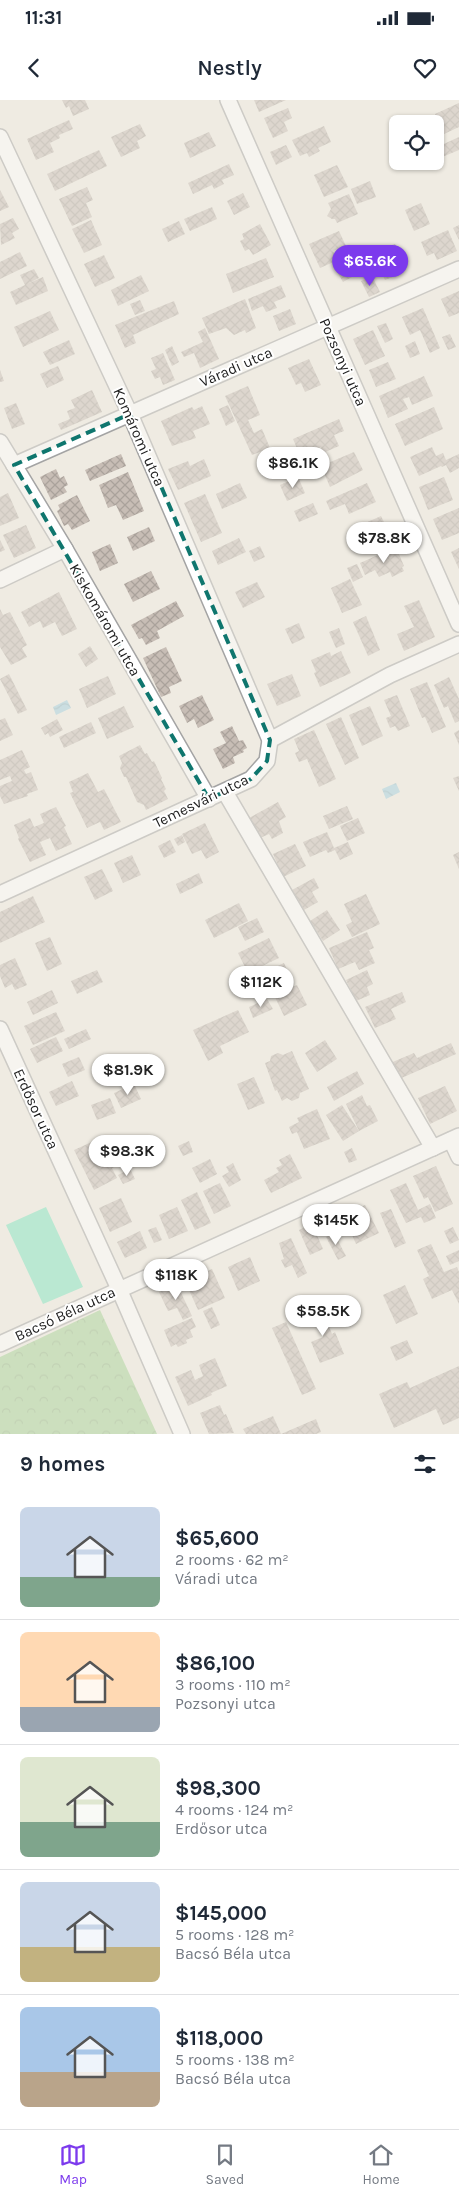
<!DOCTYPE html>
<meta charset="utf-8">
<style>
:root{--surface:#fff;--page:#f2f2f3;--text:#1f2937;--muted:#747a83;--line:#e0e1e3;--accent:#7c3aed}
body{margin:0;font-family:Karla,sans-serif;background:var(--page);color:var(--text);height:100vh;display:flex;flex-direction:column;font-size:19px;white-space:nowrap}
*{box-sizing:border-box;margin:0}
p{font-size:16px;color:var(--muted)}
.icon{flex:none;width:28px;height:28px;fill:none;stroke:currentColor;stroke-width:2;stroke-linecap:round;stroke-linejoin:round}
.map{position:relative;height:1334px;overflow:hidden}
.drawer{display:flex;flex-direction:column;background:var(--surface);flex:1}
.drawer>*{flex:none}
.controls{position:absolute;left:389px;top:15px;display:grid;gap:10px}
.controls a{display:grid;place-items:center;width:55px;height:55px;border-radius:8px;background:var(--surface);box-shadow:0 1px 4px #0004;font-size:25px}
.price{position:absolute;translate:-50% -42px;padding:0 11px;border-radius:18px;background:#fff;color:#222;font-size:16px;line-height:32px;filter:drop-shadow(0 1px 2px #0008)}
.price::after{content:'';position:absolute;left:50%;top:30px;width:15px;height:11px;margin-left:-8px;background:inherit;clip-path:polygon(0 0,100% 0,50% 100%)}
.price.on{background:var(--accent);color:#fff}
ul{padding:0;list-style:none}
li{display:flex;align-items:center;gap:15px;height:125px;padding:0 20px}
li+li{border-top:1px solid var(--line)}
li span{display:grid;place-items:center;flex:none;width:140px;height:100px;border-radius:8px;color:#555}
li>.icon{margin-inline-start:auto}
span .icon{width:60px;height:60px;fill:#fffc;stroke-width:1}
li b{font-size:21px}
h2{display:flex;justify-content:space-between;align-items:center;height:60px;padding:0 20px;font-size:21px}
.status{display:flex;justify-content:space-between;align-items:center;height:35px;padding:0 25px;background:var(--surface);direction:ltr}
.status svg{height:14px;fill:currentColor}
header{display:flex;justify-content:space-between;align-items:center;height:65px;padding:0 20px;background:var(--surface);font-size:22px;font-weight:600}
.tabs{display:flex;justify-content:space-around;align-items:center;height:70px;border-top:1px solid var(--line);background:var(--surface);font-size:14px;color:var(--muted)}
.tabs a{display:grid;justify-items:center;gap:2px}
.tabs .on{color:var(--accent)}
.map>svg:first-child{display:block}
.forest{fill:url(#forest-crowns)}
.pitch{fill:#7ae4be}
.water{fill:url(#water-waves)}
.building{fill:url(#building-cross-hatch)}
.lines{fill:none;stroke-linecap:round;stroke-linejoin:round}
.minor-casing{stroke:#a4a4a4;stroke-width:18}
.minor{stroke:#fff;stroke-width:15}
.marked{fill:none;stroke:#0f766e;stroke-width:4;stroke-dasharray:10 6;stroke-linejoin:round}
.labels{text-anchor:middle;stroke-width:4;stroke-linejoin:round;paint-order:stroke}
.street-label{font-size:15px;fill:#1d1d1d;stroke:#fff}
</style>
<div class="status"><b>11:31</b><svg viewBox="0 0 49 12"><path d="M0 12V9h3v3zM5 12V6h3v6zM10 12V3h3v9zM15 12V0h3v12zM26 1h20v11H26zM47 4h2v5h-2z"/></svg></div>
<header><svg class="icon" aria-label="back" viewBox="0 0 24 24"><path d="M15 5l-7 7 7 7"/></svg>Nestly<svg class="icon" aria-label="heart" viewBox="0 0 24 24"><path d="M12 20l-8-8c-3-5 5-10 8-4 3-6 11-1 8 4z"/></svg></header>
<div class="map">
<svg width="459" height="1334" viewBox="0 0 459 1334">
<defs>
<pattern id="forest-crowns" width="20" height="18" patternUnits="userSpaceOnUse" patternTransform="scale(1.25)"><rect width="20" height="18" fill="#a3d193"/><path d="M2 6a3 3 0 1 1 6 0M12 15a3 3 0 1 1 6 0" fill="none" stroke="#8cb37e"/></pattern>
<pattern id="water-waves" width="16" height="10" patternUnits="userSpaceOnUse" patternTransform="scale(1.25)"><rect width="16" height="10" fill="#9fcfe0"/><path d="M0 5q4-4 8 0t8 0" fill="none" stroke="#88b1c0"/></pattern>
<pattern id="building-cross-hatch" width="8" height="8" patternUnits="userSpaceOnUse" patternTransform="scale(1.25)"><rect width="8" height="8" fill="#c7bdb5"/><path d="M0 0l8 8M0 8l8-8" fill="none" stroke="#aaa29b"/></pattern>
</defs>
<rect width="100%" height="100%" fill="#efebe2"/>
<path class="forest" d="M100 1210 157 1334H0V1257Z"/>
<path class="pitch" d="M46 1107 83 1187 43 1204 6 1125Z"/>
<g class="water">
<path d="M67 600 71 608 56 615 53 607Z"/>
<path d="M396 683 400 692 386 699 382 689Z"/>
</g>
<g class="building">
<path d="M62 0H85L89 9 73 16 69 6 66 8Z"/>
<path d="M254 0H286L259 12Z"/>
<path d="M459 3V27L444 34 435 14Z"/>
<path d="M288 8 292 18 284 22 288 31 273 38 264 18Z"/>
<path d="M69 20 73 29 59 35 60 38 50 43 54 52 36 60 27 39Z"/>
<path d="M140 24 146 36 137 41 140 48 121 57 111 37Z"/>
<path d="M324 26 331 42 318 48 320 51 309 57 307 53 300 56 292 40Z"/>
<path d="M209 32 216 46 190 58 184 43Z"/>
<path d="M459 37V50L435 60V48Z"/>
<path d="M286 45 292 57 276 65 270 52Z"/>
<path d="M99 50 107 66 55 91 47 74Z"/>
<path d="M229 64 234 75 222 80 224 84 214 89 212 85 193 94 188 83Z"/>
<path d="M337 65 348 87 324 97 314 75Z"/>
<path d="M370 81 376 97 357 104 351 89Z"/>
<path d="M87 87 93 100 86 103 92 117 72 126 59 99Z"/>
<path d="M0 90 9 107 0 111Z"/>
<path d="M243 93 250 107 234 115 227 101Z"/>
<path d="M349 94 358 114 337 123 335 119H332L327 116 331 109 328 103Z"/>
<path d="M421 103 430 124 414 131 405 110Z"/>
<path d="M212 107 217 119 190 131 184 119Z"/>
<path d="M13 118 19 129 12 133 15 138 1 145 0 124Z"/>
<path d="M91 120 102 145 84 153 72 129Z"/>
<path d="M179 121 185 134 168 142 162 129Z"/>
<path d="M260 124 271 145 253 155 249 149 245 151 240 141 244 139 242 134Z"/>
<path d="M459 125V140L453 128Z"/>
<path d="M448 130 457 151 437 160 434 153 427 156 421 142Z"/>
<path d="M339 131 346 146 333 151 338 160 320 168 309 144Z"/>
<path d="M395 144 403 160 392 165 387 158 395 176 385 180 377 163 343 182 336 170 369 153Z"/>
<path d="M20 152 27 166 0 179V162Z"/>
<path d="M104 155 115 178 95 187 84 164Z"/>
<path d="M266 158 274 177 233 193 226 174Z"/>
<path d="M34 169 39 178 27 184 43 177 48 191 16 205 10 192 25 185 20 175Z"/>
<path d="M141 175 149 191 118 206 111 190Z"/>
<path d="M372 176 380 192 369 197 361 181Z"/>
<path d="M281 185 286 197 274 202 277 208 266 212 263 206 252 211 248 199Z"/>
<path d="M459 191V213L449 217 441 199Z"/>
<path d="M245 199 256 228 246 233 245 230 234 235 226 228 209 234 202 218Z"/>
<path d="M140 200 145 211 135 215 130 204Z"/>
<path d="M174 201 179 214 133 235 136 243 125 248 115 225Z"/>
<path d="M423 208 440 248 430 253 420 230 410 235 402 217Z"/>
<path d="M290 209 296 224 279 231 273 216Z"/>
<path d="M50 211 59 230 23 247 14 227Z"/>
<path d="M386 223 393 239 385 243 377 226Z"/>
<path d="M205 228 219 259 200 268 194 253 184 257 181 252 203 242 198 232Z"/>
<path d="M373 230 385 256 365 265 353 239Z"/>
<path d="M450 234 456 247 448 250 442 237Z"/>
<path d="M69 240 75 254 50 265 43 252Z"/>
<path d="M415 241 420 254 410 258 405 246Z"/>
<path d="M172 246 179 262 172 266 165 250Z"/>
<path d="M163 253 175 280 163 285 160 277 155 279 151 271 156 269 151 258Z"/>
<path d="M309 259 321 285 305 292 301 283 296 285 288 268Z"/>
<path d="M388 262 396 279 376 287 369 270Z"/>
<path d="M58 266 64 280 47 288 40 274Z"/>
<path d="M0 270 4 281 0 282Z"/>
<path d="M424 276 433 296 412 305 409 297 403 299 408 309 388 318 379 296Z"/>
<path d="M248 286 260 315 248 320 254 333 262 329 270 348 252 355 225 296Z"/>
<path d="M92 290 102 312 61 330 58 324 70 319 67 311 75 308 71 300Z"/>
<path d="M16 303 25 324 12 329 4 308Z"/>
<path d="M228 305 235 321 226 326 219 309Z"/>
<path d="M202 306 210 324 193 331 196 338 172 346 161 321 192 307 194 310Z"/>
<path d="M434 307 443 329 405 346 395 324Z"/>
<path d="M339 319 344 331 334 335 339 346 323 353 321 347 314 350 316 354 302 360 293 339Z"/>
<path d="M432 347 436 356 443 353 446 360 459 354V368L450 373 446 365 442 367 441 366 419 376 410 357Z"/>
<path d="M354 352 363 370 330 387 321 366Z"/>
<path d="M121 354 126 366 90 381 85 370Z"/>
<path d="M204 359 211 376 178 390 168 369 188 361 190 366Z"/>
<path d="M56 369 60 378 64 376 68 385 64 387 67 392 51 400 40 377Z"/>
<path d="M128 372 144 411 123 420 116 405 108 408 99 385Z"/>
<path d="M298 377 305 393 287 401 280 385Z"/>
<path d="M444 377 453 400 428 410 419 387Z"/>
<path d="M240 383 247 398 222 409 216 394Z"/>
<path d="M367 383 376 402 349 414 345 404 330 410 326 401Z"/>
<path d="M8 393 19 418 0 426V397Z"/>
<path d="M205 394 222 433 201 442 184 403Z"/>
<path d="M77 395 90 421 72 430 68 424 64 426 57 411 60 409 58 405Z"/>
<path d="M313 403 318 414 299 422 294 411Z"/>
<path d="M459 408V433L442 440 433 419Z"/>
<path d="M381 416 389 432 383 435 384 439 363 448 354 428Z"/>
<path d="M26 425 36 448 14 458 3 435Z"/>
<path d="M149 427 155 441 133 451 127 437Z"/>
<path d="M239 438 246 452 218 465 212 451Z"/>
<path d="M0 440 5 450 0 452Z"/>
<path d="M110 444 118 463 100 471 92 452Z"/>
<path d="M260 446 265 457 254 462 249 451Z"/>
<path d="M396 447 404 466 402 467 404 471 392 477 390 472 379 477 375 470 365 475 360 463Z"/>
<path d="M459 448V469L451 452Z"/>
<path d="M357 464 363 477 353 482 347 468Z"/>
<path d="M151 471 160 489 133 502 124 484Z"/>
<path d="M350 479 362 505 342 513 331 488Z"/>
<path d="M257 482 265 497 243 508 235 492Z"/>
<path d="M59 492 77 529 62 536 55 522 43 528 40 521 29 527 21 512Z"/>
<path d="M419 500 435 537 404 551 397 534 414 527 404 506Z"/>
<path d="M176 501 184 516 157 531 160 538 146 545 142 538 139 539 131 525Z"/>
<path d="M0 509 3 515 10 512 27 545 22 548 27 557 11 565 0 547Z"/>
<path d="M366 516 380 550 368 556 353 522Z"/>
<path d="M299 523 305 538 292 544 285 529Z"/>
<path d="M339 528 345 544 336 548 329 532Z"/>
<path d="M90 546 98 559 86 567 78 554Z"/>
<path d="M166 547 182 581 169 587 171 593 161 597 143 558Z"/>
<path d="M341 551 351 573 320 587 314 573 316 572 311 560 330 552 331 556Z"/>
<path d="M9 574 27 610 18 614 0 579Z"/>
<path d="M292 574 301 596 277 606 267 584Z"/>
<path d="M108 576 116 594 87 608 79 589Z"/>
<path d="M449 577 459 599V621L455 623 448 606 444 608 434 585Z"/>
<path d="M427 582 446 627 432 633 425 617 422 618 410 589Z"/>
<path d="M202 595 214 620 198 628 194 619 187 623 179 606Z"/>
<path d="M397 595 410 626 398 631 395 626 390 628 386 618 391 616 384 600Z"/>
<path d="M124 606 134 627 107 639 98 618Z"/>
<path d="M370 606 383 636 362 646 349 615Z"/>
<path d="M341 617 359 658 345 665 326 624Z"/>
<path d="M5 618 13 635 0 641V620Z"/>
<path d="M57 619 63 630 50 637 48 633 45 635 41 628Z"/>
<path d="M91 622 96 633 64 648 59 637Z"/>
<path d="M232 626 239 641 243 640 247 648 243 650 244 652 233 657 235 663 223 669 213 649 226 643 220 632Z"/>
<path d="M314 630 336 679 319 687 307 659 299 662 295 653 299 651 294 639Z"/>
<path d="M459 630V645L454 633Z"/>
<path d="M140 645 145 654 147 653 152 662 154 661 162 678 161 679 166 689 164 691 168 699 146 710 144 705 137 702 126 677H124L120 668 122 663 119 656Z"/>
<path d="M22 650 30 667 24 670 26 674 31 672 38 690 27 694 28 696 4 704 0 696V686L12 681 10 676 0 680V660Z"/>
<path d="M88 673 98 692 104 689 121 722 104 730 100 722 87 728 70 693 73 692 69 682Z"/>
<path d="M459 676V691L453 678Z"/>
<path d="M278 702 286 717 279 721 283 733 272 739 269 734 260 738 249 718Z"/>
<path d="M347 706 353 719 329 729 323 716Z"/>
<path d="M56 707 66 726 64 727 72 744 56 751 50 738 40 742 46 755 30 762 18 739 19 738 14 725 30 718 34 727 44 723 40 714Z"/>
<path d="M358 718 365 733 347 741 340 726Z"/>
<path d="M205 723 219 752 206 759 201 750 192 754 182 734Z"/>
<path d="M327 732 334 748 348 742 353 754 340 760 335 750 328 753 326 750 310 757 303 742Z"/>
<path d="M182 735 185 742 178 746 174 739Z"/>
<path d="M170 740 176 752 164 758 158 746Z"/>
<path d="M295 744 306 766 283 777 273 754Z"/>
<path d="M459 752V769L453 755Z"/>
<path d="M132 755 141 775 123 783 114 763Z"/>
<path d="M102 769 113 791 95 800 84 777Z"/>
<path d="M199 773 203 783 180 794 176 784Z"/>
<path d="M314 778 319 788 312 792 318 802 304 810 292 790Z"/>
<path d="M366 794 380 824 352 837 346 825 352 822 344 804Z"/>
<path d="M33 796 45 822 0 843V812Z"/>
<path d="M239 803 248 821 214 838 205 820Z"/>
<path d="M327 810 340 830 323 841 310 821Z"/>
<path d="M257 818 264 832 245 841 238 827Z"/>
<path d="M367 832 374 848 369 850 375 863 359 870 355 862 338 869 329 848Z"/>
<path d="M50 837 62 864 47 871 35 843Z"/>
<path d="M269 838 279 858 248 873 238 853Z"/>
<path d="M15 858 27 885 15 890 12 884 5 888 0 876V865Z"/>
<path d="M284 863 291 878 271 887 265 872Z"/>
<path d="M97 870 103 882 77 894 71 881Z"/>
<path d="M367 870 373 884 367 887 370 895 356 901 346 880Z"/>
<path d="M297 885 307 905 284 916 274 895Z"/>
<path d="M52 890 58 903 33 915 27 902Z"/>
<path d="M402 892 406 902 391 909 396 919 375 928 365 907Z"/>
<path d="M267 899 273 909 253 918 249 907Z"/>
<path d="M238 910 249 932 220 946 223 953 208 961 193 930Z"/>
<path d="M56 912 65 931 33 945 24 926Z"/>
<path d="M86 929 91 939 69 949 64 939Z"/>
<path d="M56 937 63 951 37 963 30 949Z"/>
<path d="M325 940 337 959 317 972 305 953Z"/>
<path d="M451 943 456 954 397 980 388 964 414 953 417 958Z"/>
<path d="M292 951 309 989 300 993 299 998 292 1001 287 998 282 1001 277 990 275 991 265 963 270 961 271 956 278 953 283 955Z"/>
<path d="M79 957 85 970 68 977 62 964Z"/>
<path d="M357 971 364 984 334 1001 327 987Z"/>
<path d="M254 977 265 1003 248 1010 237 984Z"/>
<path d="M72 981 79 996 56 1006 49 992Z"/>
<path d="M134 984 141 999 121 1008 114 993Z"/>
<path d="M445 986 457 1011 430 1024 418 998Z"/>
<path d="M362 995 367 1006 370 1005 378 1021 359 1031 346 1004Z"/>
<path d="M110 998 116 1013 97 1020 91 1005Z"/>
<path d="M342 1005 359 1031 343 1041 326 1015Z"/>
<path d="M317 1009 330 1039 304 1049 297 1032 292 1034 289 1027 299 1022 297 1018Z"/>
<path d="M94 1041 102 1058 119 1050 125 1062 112 1068 117 1078 94 1090 74 1050Z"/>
<path d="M189 1041 193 1052 183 1056 178 1046Z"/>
<path d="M352 1048 357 1060 349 1063 344 1052Z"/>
<path d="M290 1054 302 1078 271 1093 264 1080 279 1072 276 1068 282 1065 279 1060Z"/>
<path d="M210 1059 217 1074 200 1083 192 1068Z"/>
<path d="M233 1063 241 1080 229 1087 222 1076 229 1072 226 1067Z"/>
<path d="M436 1066 453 1104 435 1112 428 1097 424 1099 413 1076Z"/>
<path d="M130 1069 135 1079 123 1084 118 1075Z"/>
<path d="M220 1083 231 1106 214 1114 203 1091Z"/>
<path d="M406 1083 418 1110 430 1104 436 1118 424 1123 421 1117 406 1123 390 1090Z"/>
<path d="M197 1092 211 1123 195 1130 181 1100Z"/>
<path d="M121 1098 132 1122 110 1132 99 1108Z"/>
<path d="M365 1105 379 1133 356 1144 343 1115Z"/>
<path d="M177 1107 188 1131 169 1139 159 1115Z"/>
<path d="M391 1109 406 1143 395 1148 380 1113Z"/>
<path d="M312 1124 323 1149 310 1155 299 1130Z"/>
<path d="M156 1127 162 1140 154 1143 148 1130Z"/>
<path d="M453 1127 459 1140 450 1144 444 1131Z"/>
<path d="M140 1131 147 1148 125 1158 117 1142Z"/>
<path d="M334 1133 346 1156 338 1160 326 1137Z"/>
<path d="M291 1138 307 1173 298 1178 292 1165 285 1168 281 1160 284 1159 279 1143Z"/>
<path d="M431 1144 444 1172 457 1167 459 1172V1204L452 1190 432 1199 423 1179 429 1176 417 1150Z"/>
<path d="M459 1150V1161L450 1165 446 1156Z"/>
<path d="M250 1157 260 1181 238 1191 228 1167Z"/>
<path d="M212 1169 225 1198 198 1210 185 1181Z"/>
<path d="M177 1184 192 1216 183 1220 177 1208 168 1211 159 1192Z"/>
<path d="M405 1185 418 1214 396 1224 383 1195Z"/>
<path d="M212 1207 220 1225 211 1229 203 1211Z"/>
<path d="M321 1207 332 1234 335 1232 344 1254 320 1263 311 1242 323 1237 317 1221 304 1226 300 1216Z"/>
<path d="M192 1218 196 1227 190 1230 193 1237 186 1240 187 1243 178 1247 176 1244 171 1247 164 1230Z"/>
<path d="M286 1222 316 1289 302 1295 272 1228Z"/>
<path d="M407 1240 413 1253 396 1261 390 1247Z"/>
<path d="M215 1258 227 1286 211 1293 212 1295 188 1306 175 1277 191 1270 195 1280 203 1276 199 1265Z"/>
<path d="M459 1266V1318L443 1325 436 1309 394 1328 379 1294 407 1282 410 1288Z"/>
<path d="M220 1305 224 1315 226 1314 234 1333 209 1334 200 1313Z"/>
<path d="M273 1316 281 1334H246L243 1329Z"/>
<path d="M316 1319 321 1332 316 1334H281Z"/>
</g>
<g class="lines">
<defs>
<g id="minor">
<path d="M228 0 459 524"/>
<path d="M0 37 130 314 270 640"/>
<path d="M0 342 65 449 209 699"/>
<path d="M14 365 459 169"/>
<path d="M0 480 65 449"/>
<path d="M225 692 433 1048"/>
<path d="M0 794 251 679 267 661 270 640 390 575 459 544"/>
<path d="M0 929 119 1189 182 1334"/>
<path d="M451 1040 459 1057"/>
<path d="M0 1244 459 1036"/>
</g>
</defs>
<use href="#minor" class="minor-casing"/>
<use href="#minor" class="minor"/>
</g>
<path d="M0 0H459V1334H0ZM130 314 270 640 267 661 251 679 209 699 14 365Z" fill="#efebe2" fill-opacity=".55" fill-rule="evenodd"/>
<path class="marked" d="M130 314 270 640 267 661 251 679 209 699 14 365Z"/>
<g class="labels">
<g class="street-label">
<text transform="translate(343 262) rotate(66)" y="5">Pozsonyi utca</text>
<text transform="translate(236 267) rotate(-24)" y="5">Váradi utca</text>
<text transform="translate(139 337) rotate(66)" y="5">Komáromi utca</text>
<text transform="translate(105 520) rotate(60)" y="5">Kiskomáromi utca</text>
<text transform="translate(201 701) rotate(-26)" y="5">Temesvári utca</text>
<text transform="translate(36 1009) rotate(65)" y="5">Erdősor utca</text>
<text transform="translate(65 1214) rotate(-25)" y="5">Bacsó Béla utca</text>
</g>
</g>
</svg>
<div class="controls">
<a><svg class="icon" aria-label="locate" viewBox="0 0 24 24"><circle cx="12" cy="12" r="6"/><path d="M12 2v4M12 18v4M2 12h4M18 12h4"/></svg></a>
</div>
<b class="price on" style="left:370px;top:187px">$65.6K</b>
<b class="price" style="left:293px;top:389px">$86.1K</b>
<b class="price" style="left:384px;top:464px">$78.8K</b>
<b class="price" style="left:261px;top:908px">$112K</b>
<b class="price" style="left:128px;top:996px">$81.9K</b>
<b class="price" style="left:127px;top:1077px">$98.3K</b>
<b class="price" style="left:336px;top:1146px">$145K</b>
<b class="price" style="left:176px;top:1201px">$118K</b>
<b class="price" style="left:323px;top:1237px">$58.5K</b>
</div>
<section class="drawer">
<h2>9 homes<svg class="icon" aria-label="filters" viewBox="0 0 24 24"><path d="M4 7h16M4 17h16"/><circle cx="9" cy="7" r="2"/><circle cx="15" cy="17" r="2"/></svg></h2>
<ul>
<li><span style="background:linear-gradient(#c9d6e8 70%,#7fa58c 0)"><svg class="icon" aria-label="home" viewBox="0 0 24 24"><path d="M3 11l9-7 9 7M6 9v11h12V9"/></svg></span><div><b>$65,600</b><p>2 rooms · 62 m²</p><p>Váradi utca</p></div></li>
<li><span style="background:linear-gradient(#ffd9b3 75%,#9aa5b1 0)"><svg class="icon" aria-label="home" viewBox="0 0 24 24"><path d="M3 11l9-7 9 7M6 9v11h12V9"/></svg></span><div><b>$86,100</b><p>3 rooms · 110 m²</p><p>Pozsonyi utca</p></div></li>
<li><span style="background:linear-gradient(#dfe7d0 65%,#7fa58c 0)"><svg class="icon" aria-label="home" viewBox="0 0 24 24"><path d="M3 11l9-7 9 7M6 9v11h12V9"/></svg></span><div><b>$98,300</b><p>4 rooms · 124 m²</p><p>Erdősor utca</p></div></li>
<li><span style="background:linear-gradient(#c9d6e8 65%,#c2b280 0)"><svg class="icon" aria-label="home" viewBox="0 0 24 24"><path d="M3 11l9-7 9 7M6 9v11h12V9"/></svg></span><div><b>$145,000</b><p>5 rooms · 128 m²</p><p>Bacsó Béla utca</p></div></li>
<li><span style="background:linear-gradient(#a9c7e8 65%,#b9a48a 0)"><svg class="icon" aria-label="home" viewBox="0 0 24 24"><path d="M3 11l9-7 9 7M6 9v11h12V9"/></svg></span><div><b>$118,000</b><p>5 rooms · 138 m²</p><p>Bacsó Béla utca</p></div></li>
</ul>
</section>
<nav class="tabs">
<a class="on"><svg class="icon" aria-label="map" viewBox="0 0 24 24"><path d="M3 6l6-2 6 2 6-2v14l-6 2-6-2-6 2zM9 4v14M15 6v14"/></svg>Map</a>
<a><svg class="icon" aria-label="saved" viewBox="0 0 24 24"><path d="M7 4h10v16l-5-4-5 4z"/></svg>Saved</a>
<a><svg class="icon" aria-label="home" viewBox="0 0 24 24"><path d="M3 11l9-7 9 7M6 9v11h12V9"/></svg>Home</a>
</nav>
